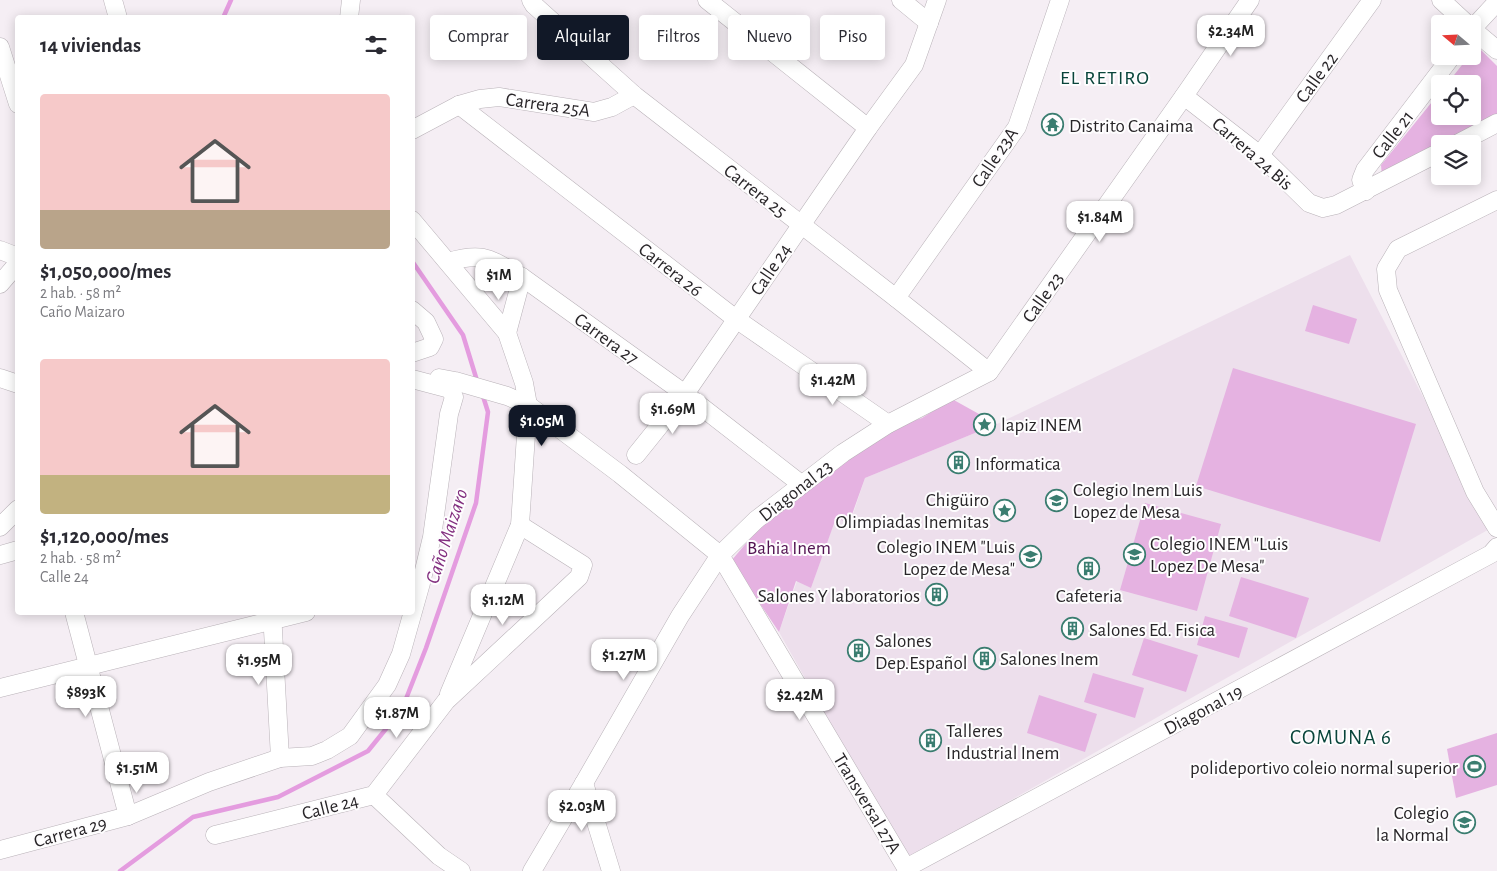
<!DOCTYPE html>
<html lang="es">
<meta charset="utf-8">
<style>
:root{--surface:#fff;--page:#f2f2f3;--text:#2b2b33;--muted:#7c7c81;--accent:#111827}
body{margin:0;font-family:"Alegreya Sans",sans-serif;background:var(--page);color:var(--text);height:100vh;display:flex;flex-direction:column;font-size:19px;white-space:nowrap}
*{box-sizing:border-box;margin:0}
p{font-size:16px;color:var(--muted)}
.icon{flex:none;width:28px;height:28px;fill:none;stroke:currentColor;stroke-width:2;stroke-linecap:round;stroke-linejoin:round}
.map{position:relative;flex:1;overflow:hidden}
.panel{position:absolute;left:15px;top:15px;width:400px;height:600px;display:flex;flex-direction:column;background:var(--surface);border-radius:5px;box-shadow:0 2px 12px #0003}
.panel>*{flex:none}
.banner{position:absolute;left:430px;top:15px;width:475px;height:45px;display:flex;gap:10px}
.needle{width:32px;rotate:289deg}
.tools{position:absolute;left:1431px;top:15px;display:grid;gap:10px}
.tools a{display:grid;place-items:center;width:50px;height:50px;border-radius:5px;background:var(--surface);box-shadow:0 2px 12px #0003;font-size:25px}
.price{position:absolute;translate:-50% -42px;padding:0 11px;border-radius:10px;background:#fff;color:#222;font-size:16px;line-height:32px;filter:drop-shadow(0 1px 2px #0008)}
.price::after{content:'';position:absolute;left:50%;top:30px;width:15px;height:11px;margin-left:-8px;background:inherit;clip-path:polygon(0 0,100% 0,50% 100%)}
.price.selected{background:var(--accent);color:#fff}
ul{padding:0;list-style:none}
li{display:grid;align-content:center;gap:10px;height:265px;padding:0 25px}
li span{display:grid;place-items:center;height:155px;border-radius:5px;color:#555}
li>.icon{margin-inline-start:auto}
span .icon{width:90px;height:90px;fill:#fffc;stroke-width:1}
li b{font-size:21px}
h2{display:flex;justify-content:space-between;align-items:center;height:60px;padding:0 25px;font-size:21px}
.tag{padding:0 18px;border-radius:5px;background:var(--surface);box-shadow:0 2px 12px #0003;font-size:18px;line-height:45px}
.tag.selected{background:var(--accent);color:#fff}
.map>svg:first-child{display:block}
.built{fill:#eddfec}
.green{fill:#e5b2e1}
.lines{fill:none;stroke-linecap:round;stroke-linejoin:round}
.stream{stroke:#e49cdf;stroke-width:4.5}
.minor-casing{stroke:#b9b2b8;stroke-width:19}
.minor{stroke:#fff;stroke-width:18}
.labels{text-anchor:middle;stroke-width:4;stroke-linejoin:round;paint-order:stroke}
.street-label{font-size:19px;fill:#282528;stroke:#fefdfe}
.poi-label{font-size:19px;fill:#282528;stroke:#fefdfe;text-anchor:start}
.park-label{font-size:19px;fill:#521251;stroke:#fefdfe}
.neighbourhood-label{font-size:20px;letter-spacing:1px;fill:#09453b;stroke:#fefdfe}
.water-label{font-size:20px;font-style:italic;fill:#822e7f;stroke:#fefdfe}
.quarter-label{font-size:21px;letter-spacing:1px;fill:#09453b;stroke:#fefdfe}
</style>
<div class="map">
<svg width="1497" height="871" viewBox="0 0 1497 871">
<rect width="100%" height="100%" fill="#f5eef4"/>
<path class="built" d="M1350 255 1473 494 1493 527 907 859 779 632 797 581 811 588 836 517 850 523 865 478 997 424Z"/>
<g class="green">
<path d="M1477 46 1497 66V119L1448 144H1440L1382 177 1381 165 1440 92V116H1472V84H1447L1469 56H1472L1473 52Z"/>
<path d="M1313 305 1357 319 1349 344 1305 331Z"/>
<path d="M1233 368 1416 424 1380 542 1196 486Z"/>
<path d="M952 399 997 424 865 478 849 523 836 518 811 588 796 581 779 632 731 561 760 527 890 428 922 418Z"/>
<path d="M1145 503 1221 524 1197 611 1120 590Z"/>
<path d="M1241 577 1309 598 1296 638 1229 616Z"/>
<path d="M1205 616 1248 628 1239 658 1197 645Z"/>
<path d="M1144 638 1198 655 1186 692 1132 675Z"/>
<path d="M1093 673 1144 688 1135 718 1084 702Z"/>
<path d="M1039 695 1097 714 1085 752 1027 733Z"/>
<path d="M1497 733V785L1456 798 1447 749Z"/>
</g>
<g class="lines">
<g class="stream">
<path d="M223 18 231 0"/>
<path d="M412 261 463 335 478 384"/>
<path d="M120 871 193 817 278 797 368 751 402 709 426 648 476 503 488 412 482 393"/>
</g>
<defs>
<g id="minor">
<path d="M113 0 118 18"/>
<path d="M531 0 534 5 634 95 896 298 989 372"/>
<path d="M707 0 868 128"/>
<path d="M901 0 929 23"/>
<path d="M1441 0 1467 24"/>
<path d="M349 18 351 0"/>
<path d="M1472 29 1497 2"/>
<path d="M1472 29 1497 50"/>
<path d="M0 47 18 104"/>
<path d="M1184 96 1260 155 1309 203 1323 208 1336 205 1440 152"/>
<path d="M459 105 736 319 888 424"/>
<path d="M412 130 459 105 480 99 499 97 594 112 612 107 634 95"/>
<path d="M1457 144 1497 123"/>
<path d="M1260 155 1372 0"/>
<path d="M1366 191 1361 180 1365 170 1452 56"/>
<path d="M1497 200 1398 249 1386 269 1388 290 1475 492 1497 528"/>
<path d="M412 220 507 333 524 383 528 405 520 525 449 694"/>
<path d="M0 250 18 257"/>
<path d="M448 262C485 251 491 260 522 277L685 394 801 484"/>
<path d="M0 284 18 263"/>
<path d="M896 298 1017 127 1060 0"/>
<path d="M412 310 426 322 434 339 430 347 412 353"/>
<path d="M507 333 522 277"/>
<path d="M0 378 18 384"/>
<path d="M439 378 455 381 507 396 528 405 620 474 720 555 908 871"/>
<path d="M636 455 685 394 868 128 914 65 937 0"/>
<path d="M0 527 18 509"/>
<path d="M0 555 18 550"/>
<path d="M74 612 128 816"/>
<path d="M272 612 280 758"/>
<path d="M0 688 306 612"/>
<path d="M584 783 611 871"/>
<path d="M374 795 439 856 461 871"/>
<path d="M215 835 374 795 446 701 579 577 583 565 520 525"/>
<path d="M0 850 128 816 209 782 280 758 312 756 327 750 350 736 387 685 401 654 421 583 432 537 449 414 454 397 450 389 412 379"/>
<path d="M906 868 1491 554 1497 547"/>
<path d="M532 871 584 783 680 616 720 555 756 520 843 453 888 424 989 372 1184 96 1250 0"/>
</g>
</defs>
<use href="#minor" class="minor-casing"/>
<use href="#minor" class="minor"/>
</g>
<defs>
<symbol id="temple-ring" viewBox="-11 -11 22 22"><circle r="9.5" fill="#fefdfe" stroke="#3a7d70" stroke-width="1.5"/><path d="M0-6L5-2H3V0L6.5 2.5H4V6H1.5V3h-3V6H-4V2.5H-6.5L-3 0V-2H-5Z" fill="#3a7d70"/></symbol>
<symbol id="sight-ring" viewBox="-11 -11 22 22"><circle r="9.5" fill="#fefdfe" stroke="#3a7d70" stroke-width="1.5"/><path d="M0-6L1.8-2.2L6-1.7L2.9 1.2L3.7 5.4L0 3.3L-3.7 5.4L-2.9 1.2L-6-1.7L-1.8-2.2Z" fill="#3a7d70"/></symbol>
<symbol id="building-ring" viewBox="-11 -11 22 22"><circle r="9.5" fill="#fefdfe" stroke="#3a7d70" stroke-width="1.5"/><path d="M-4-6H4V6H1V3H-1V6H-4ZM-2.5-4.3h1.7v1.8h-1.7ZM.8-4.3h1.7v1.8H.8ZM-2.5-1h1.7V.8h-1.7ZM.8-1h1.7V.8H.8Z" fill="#3a7d70"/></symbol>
<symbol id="school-ring" viewBox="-11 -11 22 22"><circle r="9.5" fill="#fefdfe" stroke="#3a7d70" stroke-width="1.5"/><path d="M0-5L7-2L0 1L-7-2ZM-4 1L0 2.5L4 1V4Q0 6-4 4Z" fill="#3a7d70"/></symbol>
<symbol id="stadium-ring" viewBox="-11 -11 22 22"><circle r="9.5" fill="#fefdfe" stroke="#3a7d70" stroke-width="1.5"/><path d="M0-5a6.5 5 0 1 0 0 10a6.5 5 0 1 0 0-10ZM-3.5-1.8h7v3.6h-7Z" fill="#3a7d70"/></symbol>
</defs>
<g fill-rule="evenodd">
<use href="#temple-ring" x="1040" y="112" width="25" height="25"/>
<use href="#sight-ring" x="972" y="412" width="25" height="25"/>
<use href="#building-ring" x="946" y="450" width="25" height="25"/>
<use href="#school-ring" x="1044" y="488" width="25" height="25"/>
<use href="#sight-ring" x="992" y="498" width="25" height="25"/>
<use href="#school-ring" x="1122" y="542" width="25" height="25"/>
<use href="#school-ring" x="1018" y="544" width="25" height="25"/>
<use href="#building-ring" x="1076" y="556" width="25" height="25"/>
<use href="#building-ring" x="924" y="582" width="25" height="25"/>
<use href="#building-ring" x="1060" y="616" width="25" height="25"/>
<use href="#building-ring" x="846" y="638" width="25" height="25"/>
<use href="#building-ring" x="972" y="646" width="25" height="25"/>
<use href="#building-ring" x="918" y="728" width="25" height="25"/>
<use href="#stadium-ring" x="1462" y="754" width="25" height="25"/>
<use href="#school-ring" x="1452" y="810" width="25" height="25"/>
</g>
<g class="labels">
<g class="street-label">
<text transform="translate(1316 77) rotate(-54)" y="7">Calle 22</text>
<text transform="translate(548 104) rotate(8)" y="7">Carrera 25A</text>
<text transform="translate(1392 134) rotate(-52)" y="7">Calle 21</text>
<text transform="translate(1253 153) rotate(41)" y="7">Carrera 24 Bis</text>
<text transform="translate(994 157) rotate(-56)" y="7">Calle 23A</text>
<text transform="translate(756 190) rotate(38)" y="7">Carrera 25</text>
<text transform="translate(671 269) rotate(38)" y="7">Carrera 26</text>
<text transform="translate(770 269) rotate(-56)" y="7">Calle 24</text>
<text transform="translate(1042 297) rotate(-55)" y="7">Calle 23</text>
<text transform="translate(607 338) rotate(36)" y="7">Carrera 27</text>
<text transform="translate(795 490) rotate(-38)" y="7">Diagonal 23</text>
<text transform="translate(1203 709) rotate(-28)" y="7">Diagonal 19</text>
<text transform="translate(868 803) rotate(59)" y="7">Transversal 27A</text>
<text transform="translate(330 806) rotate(-14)" y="7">Calle 24</text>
<text transform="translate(70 831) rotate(-15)" y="7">Carrera 29</text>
</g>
<g class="poi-label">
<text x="1069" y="132">Distrito Canaima</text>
<text x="1001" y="431">lapiz INEM</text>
<text x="975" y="470">Informatica</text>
<text x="1073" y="496">Colegio Inem Luis<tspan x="1073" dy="22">Lopez de Mesa</tspan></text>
<text x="989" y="506" text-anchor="end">Chigüiro<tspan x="989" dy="22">Olimpiadas Inemitas</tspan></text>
<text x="1150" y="550">Colegio INEM "Luis<tspan x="1150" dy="22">Lopez De Mesa"</tspan></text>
<text x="1015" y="553" text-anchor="end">Colegio INEM "Luis<tspan x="1015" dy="22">Lopez de Mesa"</tspan></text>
<text x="920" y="602" text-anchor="end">Salones Y laboratorios</text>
<text x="1089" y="602" text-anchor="middle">Cafeteria</text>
<text x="1089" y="636">Salones Ed. Fisica</text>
<text x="875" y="647">Salones<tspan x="875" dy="22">Dep.Español</tspan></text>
<text x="1000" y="665">Salones Inem</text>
<text x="946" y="737">Talleres<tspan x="946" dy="22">Industrial Inem</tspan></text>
<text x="1458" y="774" text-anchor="end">polideportivo coleio normal superior</text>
<text x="1449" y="819" text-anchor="end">Colegio<tspan x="1449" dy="22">la Normal</tspan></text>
</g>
<g class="park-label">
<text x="789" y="554">Bahia Inem</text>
</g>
<g class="neighbourhood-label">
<text x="1105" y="84">EL RETIRO</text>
</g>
<g class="water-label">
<text transform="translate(446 536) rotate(-72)" y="7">Caño Maizaro</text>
</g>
<g class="quarter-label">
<text x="1341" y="744">COMUNA 6</text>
</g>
</g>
</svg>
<div class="tools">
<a><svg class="needle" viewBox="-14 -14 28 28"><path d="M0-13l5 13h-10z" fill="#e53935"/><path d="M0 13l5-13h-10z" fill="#7c7c81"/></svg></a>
<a><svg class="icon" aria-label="locate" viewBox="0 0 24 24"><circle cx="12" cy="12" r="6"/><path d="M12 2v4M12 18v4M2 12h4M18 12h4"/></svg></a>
<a><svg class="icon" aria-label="layers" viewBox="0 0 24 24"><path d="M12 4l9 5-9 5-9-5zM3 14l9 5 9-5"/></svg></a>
</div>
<b class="price" style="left:1231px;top:57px">$2.34M</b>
<b class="price" style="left:1100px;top:243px">$1.84M</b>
<b class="price" style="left:499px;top:301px">$1M</b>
<b class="price" style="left:833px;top:406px">$1.42M</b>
<b class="price" style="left:673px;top:435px">$1.69M</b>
<b class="price selected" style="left:542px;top:447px">$1.05M</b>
<b class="price" style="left:503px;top:626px">$1.12M</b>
<b class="price" style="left:624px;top:681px">$1.27M</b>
<b class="price" style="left:259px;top:686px">$1.95M</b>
<b class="price" style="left:86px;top:718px">$893K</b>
<b class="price" style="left:800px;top:721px">$2.42M</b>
<b class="price" style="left:397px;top:739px">$1.87M</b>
<b class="price" style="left:137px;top:794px">$1.51M</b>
<b class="price" style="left:582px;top:832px">$2.03M</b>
<div class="banner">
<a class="tag">Comprar</a>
<a class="tag selected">Alquilar</a>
<a class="tag">Filtros</a>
<a class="tag">Nuevo</a>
<a class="tag">Piso</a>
</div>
<section class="panel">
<h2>14 viviendas<svg class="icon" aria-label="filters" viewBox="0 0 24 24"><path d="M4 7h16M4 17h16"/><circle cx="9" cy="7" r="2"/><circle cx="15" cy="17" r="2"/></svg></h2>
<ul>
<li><span style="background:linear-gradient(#f6c9c9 75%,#b9a48a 0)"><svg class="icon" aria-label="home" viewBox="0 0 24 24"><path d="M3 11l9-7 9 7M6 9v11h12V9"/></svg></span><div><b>$1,050,000/mes</b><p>2 hab. · 58 m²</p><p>Caño Maizaro</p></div></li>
<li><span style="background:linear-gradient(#f6c9c9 75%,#c2b280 0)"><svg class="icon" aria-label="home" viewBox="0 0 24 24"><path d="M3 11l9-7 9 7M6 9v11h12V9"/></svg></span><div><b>$1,120,000/mes</b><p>2 hab. · 58 m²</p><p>Calle 24</p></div></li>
</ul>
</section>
</div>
